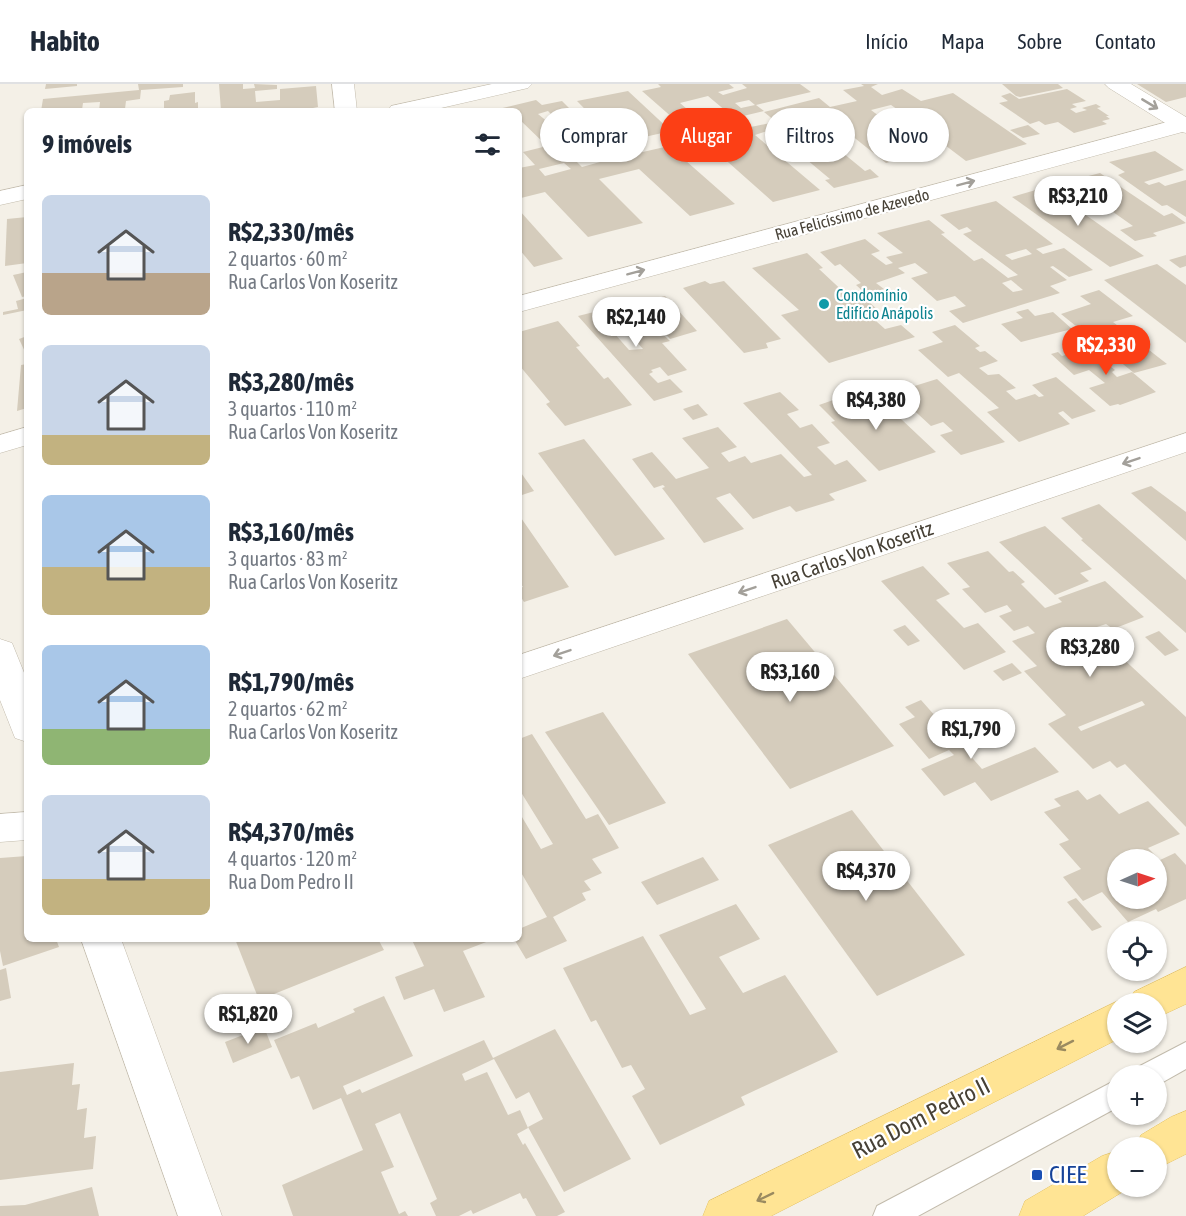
<!DOCTYPE html>
<html lang="pt">
<meta charset="utf-8">
<style>
:root{--surface:#fff;--page:#f2f2f3;--text:#1f2937;--muted:#747a83;--line:#e0e1e3;--accent:#fc3f15}
body{margin:0;font-family:"Asap Condensed",sans-serif;background:var(--page);color:var(--text);height:100vh;display:flex;flex-direction:column;font-size:22px;white-space:nowrap}
*{box-sizing:border-box;margin:0}
p{font-size:20px;color:var(--muted)}
.icon{flex:none;width:33px;height:33px;fill:none;stroke:currentColor;stroke-width:2;stroke-linecap:round;stroke-linejoin:round}
.map{position:relative;flex:1;overflow:hidden}
.side{position:absolute;left:24px;top:24px;width:498px;height:834px;display:flex;flex-direction:column;background:var(--surface);border-radius:9px;box-shadow:0 2px 4px #0004}
.side>*{flex:none}
.hud{position:absolute;left:540px;top:24px;width:555px;height:54px;display:flex;gap:12px}
.needle{width:39px;rotate:87deg}
.fabs{position:absolute;left:1107px;top:765px;display:grid;gap:12px}
.fabs a{display:grid;place-items:center;width:60px;height:60px;border-radius:50%;background:var(--surface);box-shadow:0 2px 4px #0004;font-size:30px}
.price{position:absolute;translate:-50% -51px;padding:0 14px;border-radius:21px;background:#fff;color:#222;font-size:20px;line-height:39px;filter:drop-shadow(0 2px 3px #0008)}
.price::after{content:'';position:absolute;left:50%;top:36px;width:18px;height:14px;margin-left:-9px;background:inherit;clip-path:polygon(0 0,100% 0,50% 100%)}
.price.current{background:var(--accent);color:#fff}
ul{padding:0;list-style:none}
li{display:flex;align-items:center;gap:18px;height:150px;padding:0 18px}
li span{display:grid;place-items:center;flex:none;width:168px;height:120px;border-radius:9px;color:#555}
li>.icon{margin-inline-start:auto}
span .icon{width:72px;height:72px;fill:#fffc;stroke-width:1}
li b{font-size:26px}
h2{display:flex;justify-content:space-between;align-items:center;height:72px;padding:0 18px;font-size:26px}
.pill{padding:0 21px;border-radius:27px;background:var(--surface);box-shadow:0 2px 4px #0004;font-size:21px;line-height:54px}
.pill.current{background:var(--accent);color:#fff}
header{display:flex;align-items:center;gap:36px;box-sizing:border-box;height:84px;padding:0 30px;background:var(--surface);border-bottom:2px solid var(--line)}
header strong{font-size:28px}
nav{display:flex;gap:33px;margin-inline-start:auto;font-size:21px}
.map>svg:first-child{display:block}
.building{fill:#d5ccbc;fill-rule:evenodd}
.lines{fill:none;stroke-linecap:round;stroke-linejoin:round}
.service-casing{stroke:#c2bbac;stroke-width:2}
.minor-casing{stroke:#c2bbac;stroke-width:1}
.tertiary-casing{stroke:#c2bbac;stroke-width:1}
.primary-casing{stroke:#e5c263;stroke-width:1}
.service{fill:#fff;fill-rule:evenodd}
.minor{fill:#fff;fill-rule:evenodd}
.tertiary{fill:#fff;fill-rule:evenodd}
.primary{fill:#ffe494;fill-rule:evenodd}
.oneway{stroke:#a3a09a}
.oneway2{stroke:#9a8a60}
.culture-dot{fill:#0f9aa8;stroke:#fff;stroke-width:2}
.transit-dot{fill:#1a4fb4;stroke:#fff;stroke-width:2}
.labels{text-anchor:middle;stroke-width:4.5;stroke-linejoin:round;paint-order:stroke}
.far-street-label{font-size:16px;fill:#474136;stroke:#fff}
.far-culture-label{font-size:16px;fill:#0d838f;stroke:#fff;text-anchor:start}
.street-label{font-size:20px;fill:#474136;stroke:#fff}
.near-street-label{font-size:24px;fill:#474136;stroke:#fff}
.near-transit-label{font-size:24px;fill:#164399;stroke:#fff;text-anchor:start}
</style>
<header>
<strong>Habito</strong>
<nav><a>Início</a><a>Mapa</a><a>Sobre</a><a>Contato</a></nav>
</header>
<div class="map">
<svg width="1186" height="1132" viewBox="0 0 1186 1132">
<rect width="100%" height="100%" fill="#f4f0e7"/>
<g class="building">
<path d="M46 0H77V2L45 5Z"/>
<path d="M138 0H183V3L141 6 140 15 126 17 125 25 99 27 100 18 83 19 82 26 41 27 43 15 139 6Z"/>
<path d="M219 0H243V5L255 4 254 0 277 1V5L255 7 256 18 280 16V5L316 2 318 23 298 27H221Z"/>
<path d="M658 0H729L734 4 718 8 723 11 747 4 742 0H800L811 8 756 21 764 27 735 34 746 44 803 32 802 30 775 37 764 28 819 14 830 23 857 17 843 6 864 2 861 0H878L871 3 882 11 902 5 921 17 953 9 1027 60 966 77 925 46 905 51 927 68 886 79 831 35 813 39 805 38 865 87 870 85 879 93 834 104 825 96 830 95 771 46 767 47 755 51 820 106 773 118 711 63 696 67 672 48 733 33 708 12 680 19 694 31 674 35 642 7 661 3ZM749 16 755 21 741 24 735 19ZM891 21 904 30 883 35 871 26Z"/>
<path d="M1002 0H1058L1063 4 1020 13 1016 12Z"/>
<path d="M1137 0H1186V13L1166 18Z"/>
<path d="M1067 5 1086 17 1072 20 1077 23 1070 25 1076 29 1087 26 1082 24 1096 20 1101 23 1097 24 1109 32H1106L1110 35 1102 37 1107 40 1074 49 1058 38 1045 41 1039 37 1030 40 999 19 1008 17 1001 12 1010 9 1019 15Z"/>
<path d="M628 7 671 47 618 59 577 17Z"/>
<path d="M195 8V19L198 18V24H194L195 27H164V17L169 16 170 11Z"/>
<path d="M536 16 542 21 562 17 598 53 579 58 591 70 573 74 582 83 600 78 590 68 624 60 634 70 669 62 735 120 690 132 639 85 599 95 643 139 588 153 545 108 521 114 519 112V84L535 81 523 68 547 62 519 35V27L494 26ZM548 27 558 37 549 39 538 30ZM564 79 571 85 545 92 539 85Z"/>
<path d="M1028 41 1040 50 1023 54 1010 46Z"/>
<path d="M1155 67 1184 86 1144 98 1149 101 1159 98 1165 102 1186 96V133L1167 121 1162 122 1118 91 1125 88 1109 78Z"/>
<path d="M1100 89 1164 132 1172 129 1186 139 1153 149 1157 152 1135 157 1120 146 1133 142 1069 97Z"/>
<path d="M1046 103 1144 172 1110 183 1012 113Z"/>
<path d="M996 117 1053 160 1036 165 1043 170 1064 164 1093 186 1069 193 1053 182 1050 183 1067 196 1050 202 1060 209 963 239 949 227 966 222 955 212 937 217 911 194 928 189 915 179 898 184 905 189 876 199 884 205 867 211 856 201 861 199 840 180 835 182 820 168 865 155 880 167 871 170 886 181 893 179 886 173 903 169 877 149 929 136 945 149 941 150 974 177 982 174 1008 194 1018 191 963 150 972 147 967 143 959 146 940 131ZM1026 165 1032 170 1012 176 1005 171ZM1011 196 1023 206 1013 208 1002 199Z"/>
<path d="M519 126 563 175 534 183 519 165Z"/>
<path d="M27 133V179L5 182 7 135Z"/>
<path d="M807 169 823 184 819 185 849 213 859 209 878 226 868 230 885 245 901 241 915 253 829 279 781 231 799 226 752 184Z"/>
<path d="M1186 171V182L1180 184 1169 176Z"/>
<path d="M1157 180 1186 201V259L1104 196Z"/>
<path d="M27 188V212L22 213 13 191Z"/>
<path d="M705 197 710 200 724 197 781 255 766 259 768 264 744 269 683 204Z"/>
<path d="M1099 206 1133 232 1113 238 1167 280 1134 289 1061 230 1091 220 1080 212Z"/>
<path d="M665 212 697 247 670 255 639 219Z"/>
<path d="M27 214V226L3 231V228L18 225 16 217Z"/>
<path d="M632 221 670 257 662 259 687 286 668 292 660 283 651 286 653 288 649 290 658 299 670 295 683 308 654 317 578 232 606 225 609 227ZM626 246 643 265 629 266 614 249Z"/>
<path d="M1028 225 1035 232 1053 228 1072 245 1021 258 1001 240 1023 234 1016 228Z"/>
<path d="M558 237 580 262 576 263 604 295 608 293 632 321 565 342 546 320 550 318 519 281V248Z"/>
<path d="M955 241 980 262 975 264 980 268 985 267 998 277 979 284 988 291 999 290 1016 304 1006 307 1016 316 1035 310 1039 313 1044 312 1032 301 1056 293 1096 327 1072 335 1063 327 1058 329 1070 340 1019 358 987 328 999 324 959 289 948 293 918 266 943 258 932 248Z"/>
<path d="M27 252V272L19 255Z"/>
<path d="M1095 262 1114 276 1106 279 1115 286 1112 288 1117 293 1132 288 1156 308 1120 321 1118 320 1110 322 1089 304 1105 299 1089 286 1074 291 1051 270 1058 268 1062 272Z"/>
<path d="M27 280V324L17 327 21 281Z"/>
<path d="M937 295 1005 358 961 371 940 351 953 347 943 338 931 342 906 319 897 321 883 309 893 306 898 311 910 307 908 304Z"/>
<path d="M869 307 898 335H901L936 368 879 387 831 338 835 337 819 321 839 314 844 319 853 316 849 313Z"/>
<path d="M780 308 799 326 787 330 800 344 812 340 830 359 817 363 835 381 847 376 867 397 829 410 835 416 796 428 790 422 753 435 730 409 716 414 744 445 704 459 662 404 665 403 663 401 654 404 632 375 652 368 676 395 709 384 682 354 718 343 737 363 721 369 729 378 745 372 751 379 781 370 804 393 812 391 743 319Z"/>
<path d="M698 320 708 331 693 336 683 325Z"/>
<path d="M584 355 597 371 665 455 615 472 538 369Z"/>
<path d="M519 386 534 407 519 412Z"/>
<path d="M1151 402 1186 428V457L1131 409Z"/>
<path d="M1099 420 1186 496V549L1081 456 1083 455 1061 434Z"/>
<path d="M519 431 569 503 524 518 519 510V504L523 503 519 497Z"/>
<path d="M1045 442 1092 485 1080 489 1089 497 1055 511 999 458Z"/>
<path d="M988 467 1009 488 1013 487 1025 498 1021 500 1045 524 1062 518 1058 514 1105 497 1144 533 1113 545 1106 540 1091 545 1186 633V743L1125 680 1117 684 1110 677 1093 685 1048 640 1066 631 1024 587 1037 582 1012 557 1035 549 1028 542 1014 547 999 532 1012 527 1007 521 985 529 962 505 970 503 947 479ZM1142 617 1145 621 1081 647 1078 643Z"/>
<path d="M923 482 950 510 936 516 964 544 978 539 1006 568 964 586 881 497Z"/>
<path d="M787 535 894 662 790 705 688 570Z"/>
<path d="M905 541 920 557 908 562 893 546Z"/>
<path d="M1159 547 1179 566 1165 572 1145 553Z"/>
<path d="M1012 579 1022 589 1003 597 993 587Z"/>
<path d="M921 616 982 685 1035 663 1059 688 991 717 975 698 944 712 921 685 954 671 949 666 929 675 899 640 915 633 905 623Z"/>
<path d="M603 628 666 719 609 741 545 648Z"/>
<path d="M532 650 586 735 598 730 619 764 592 775 602 789 584 797 591 806 582 809 586 816 553 833 567 857 526 875 514 855H519V845L547 833 519 785V728L541 765 553 760 519 705V655Z"/>
<path d="M1078 706 1087 716 1100 710 1119 730 1148 717 1180 750 1148 764 1160 776 1175 769 1186 781V815L1158 828 1156 825 1128 838 1102 808 1083 817 1063 793 1081 785 1059 760 1069 756 1044 728 1061 722 1054 715ZM1118 776H1156V814H1118Z"/>
<path d="M852 726 965 871 877 912 768 761Z"/>
<path d="M27 772V855H56L59 863 3 882 0 867V774Z"/>
<path d="M703 773 719 796 657 821 641 798Z"/>
<path d="M1076 814 1102 843 1092 847 1067 818Z"/>
<path d="M736 820 760 855 719 873 743 909 785 891 838 968 741 1013 745 1021 660 1061 632 1012 645 1005 631 981 622 984 596 936 591 938 563 884 643 852 690 931 706 925 659 851Z"/>
<path d="M235 855H378L384 866 259 916Z"/>
<path d="M416 855H494L463 867 485 913 444 928 434 905 404 916 395 893 424 882 412 856Z"/>
<path d="M6 884 11 914 0 917V886Z"/>
<path d="M384 912 413 972 343 1002 347 1011 360 1005 362 1009 484 956 493 974 555 945 631 1075 564 1108 528 1043 543 1035 529 1008 516 1015 494 975 462 990 465 997 487 988 508 1031 520 1026 528 1044 517 1050 523 1061 525 1059 565 1128 557 1132H536L526 1114 523 1115 520 1109 473 1130 471 1126 459 1132H436L430 1119 437 1115 400 1029 375 1040 394 1083 381 1088 399 1130 405 1127 408 1132H293L282 1101 363 1066 341 1014 313 1026 299 992 291 995 274 956 316 939 318 944 355 928 353 925Z"/>
<path d="M264 943 272 963 233 979 225 958Z"/>
<path d="M74 979 72 1001 80 1000 77 1026 87 1024 84 1054 96 1052 93 1085 0 1096V988Z"/>
<path d="M92 1103 99 1132H0V1122L25 1121Z"/>
</g>
<g class="lines">
<defs>
<g id="service">
<path d="M1186 958V985L1156 1002V992H1134L1138 983Z"/>
<path d="M1118 995V1023L918 1132H873L877 1122Z"/>
</g>
<g id="minor">
<path d="M332 0H354L357 27H335Z"/>
<path d="M492 0H532L528 4 428 27H388L391 22Z"/>
<path d="M1186 33V47L519 228V212Z"/>
<path d="M27 101V115L0 121V107Z"/>
<path d="M27 343V361L0 369V351Z"/>
<path d="M1186 349V368L519 595V571Z"/>
<path d="M27 728V756L0 758V730Z"/>
</g>
<g id="tertiary">
<path d="M1105 0H1131L1186 33V49L1178 47 1109 4Z"/>
<path d="M0 555 12 559 27 596V658L15 654 0 616Z"/>
<path d="M81 855H121L222 1132H178Z"/>
</g>
<g id="primary">
<path d="M1186 883V920L1156 934V920H1128L1134 908Z"/>
<path d="M1118 917 1124 920H1118V955L771 1132H703L709 1117Z"/>
<path d="M1186 1027V1070L1156 1085V1064H1135L1141 1051 1171 1033Z"/>
<path d="M1118 1067V1102H1132L1083 1132H1019L1025 1117 1102 1072Z"/>
</g>
</defs>
<use href="#service" class="service-casing"/>
<use href="#minor" class="minor-casing"/>
<use href="#tertiary" class="tertiary-casing"/>
<use href="#primary" class="primary-casing"/>
<use href="#service" class="service"/>
<use href="#minor" class="minor"/>
<use href="#tertiary" class="tertiary"/>
<use href="#primary" class="primary"/>
</g>
<defs><path id="oneway-shaft" d="M-6 0H5M1.5-3L5.5 0L1.5 3" fill="none" stroke-width="1.6" stroke-linecap="round" stroke-linejoin="round" transform="scale(1.5)"/></defs>
<g class="oneway">
<use href="#oneway-shaft" transform="translate(1150 20) rotate(31)"/>
<use href="#oneway-shaft" transform="translate(966 99) rotate(-15)"/>
<use href="#oneway-shaft" transform="translate(636 188) rotate(-15)"/>
<use href="#oneway-shaft" transform="translate(1131 377) rotate(161)"/>
<use href="#oneway-shaft" transform="translate(747 506) rotate(161)"/>
<use href="#oneway-shaft" transform="translate(562 569) rotate(161)"/>
</g>
<g class="oneway2">
<use href="#oneway-shaft" transform="translate(1065 961) rotate(153)"/>
<use href="#oneway-shaft" transform="translate(765 1113) rotate(154)"/>
</g>
<circle class="culture-dot" cx="824" cy="220" r="6"/>
<rect class="transit-dot" x="1031" y="1085" width="12" height="12" rx="3"/>
<g class="labels">
<g class="far-street-label">
<text transform="translate(852 130) rotate(-15)" y="6">Rua Felicíssimo de Azevedo</text>
</g>
<g class="far-culture-label">
<text x="836" y="217">Condomínio<tspan x="836" dy="18">Edifício Anápolis</tspan></text>
</g>
<g class="street-label">
<text transform="translate(852 471) rotate(-19)" y="7">Rua Carlos Von Koseritz</text>
</g>
<g class="near-street-label">
<text transform="translate(921 1034) rotate(-27)" y="8">Rua Dom Pedro II</text>
</g>
<g class="near-transit-label">
<text x="1049" y="1099">CIEE</text>
</g>
</g>
</svg>
<div class="fabs">
<a><svg class="needle" viewBox="-14 -14 28 28"><path d="M0-13l5 13h-10z" fill="#e53935"/><path d="M0 13l5-13h-10z" fill="#747a83"/></svg></a>
<a><svg class="icon" aria-label="locate" viewBox="0 0 24 24"><circle cx="12" cy="12" r="6"/><path d="M12 2v4M12 18v4M2 12h4M18 12h4"/></svg></a>
<a><svg class="icon" aria-label="layers" viewBox="0 0 24 24"><path d="M12 4l9 5-9 5-9-5zM3 14l9 5 9-5"/></svg></a>
<a>+</a>
<a>−</a>
</div>
<b class="price" style="left:1078px;top:143px">R$3,210</b>
<b class="price" style="left:636px;top:264px">R$2,140</b>
<b class="price current" style="left:1106px;top:292px">R$2,330</b>
<b class="price" style="left:876px;top:347px">R$4,380</b>
<b class="price" style="left:1090px;top:594px">R$3,280</b>
<b class="price" style="left:790px;top:619px">R$3,160</b>
<b class="price" style="left:971px;top:676px">R$1,790</b>
<b class="price" style="left:866px;top:818px">R$4,370</b>
<b class="price" style="left:248px;top:961px">R$1,820</b>
<div class="hud">
<a class="pill">Comprar</a>
<a class="pill current">Alugar</a>
<a class="pill">Filtros</a>
<a class="pill">Novo</a>
</div>
<section class="side">
<h2>9 imóveis<svg class="icon" aria-label="filters" viewBox="0 0 24 24"><path d="M4 7h16M4 17h16"/><circle cx="9" cy="7" r="2"/><circle cx="15" cy="17" r="2"/></svg></h2>
<ul>
<li><span style="background:linear-gradient(#c9d6e8 65%,#b9a48a 0)"><svg class="icon" aria-label="home" viewBox="0 0 24 24"><path d="M3 11l9-7 9 7M6 9v11h12V9"/></svg></span><div><b>R$2,330/mês</b><p>2 quartos · 60 m²</p><p>Rua Carlos Von Koseritz</p></div></li>
<li><span style="background:linear-gradient(#c9d6e8 75%,#c2b280 0)"><svg class="icon" aria-label="home" viewBox="0 0 24 24"><path d="M3 11l9-7 9 7M6 9v11h12V9"/></svg></span><div><b>R$3,280/mês</b><p>3 quartos · 110 m²</p><p>Rua Carlos Von Koseritz</p></div></li>
<li><span style="background:linear-gradient(#a9c7e8 60%,#c2b280 0)"><svg class="icon" aria-label="home" viewBox="0 0 24 24"><path d="M3 11l9-7 9 7M6 9v11h12V9"/></svg></span><div><b>R$3,160/mês</b><p>3 quartos · 83 m²</p><p>Rua Carlos Von Koseritz</p></div></li>
<li><span style="background:linear-gradient(#a9c7e8 70%,#8fb573 0)"><svg class="icon" aria-label="home" viewBox="0 0 24 24"><path d="M3 11l9-7 9 7M6 9v11h12V9"/></svg></span><div><b>R$1,790/mês</b><p>2 quartos · 62 m²</p><p>Rua Carlos Von Koseritz</p></div></li>
<li><span style="background:linear-gradient(#c9d6e8 70%,#c2b280 0)"><svg class="icon" aria-label="home" viewBox="0 0 24 24"><path d="M3 11l9-7 9 7M6 9v11h12V9"/></svg></span><div><b>R$4,370/mês</b><p>4 quartos · 120 m²</p><p>Rua Dom Pedro II</p></div></li>
</ul>
</section>
</div>
